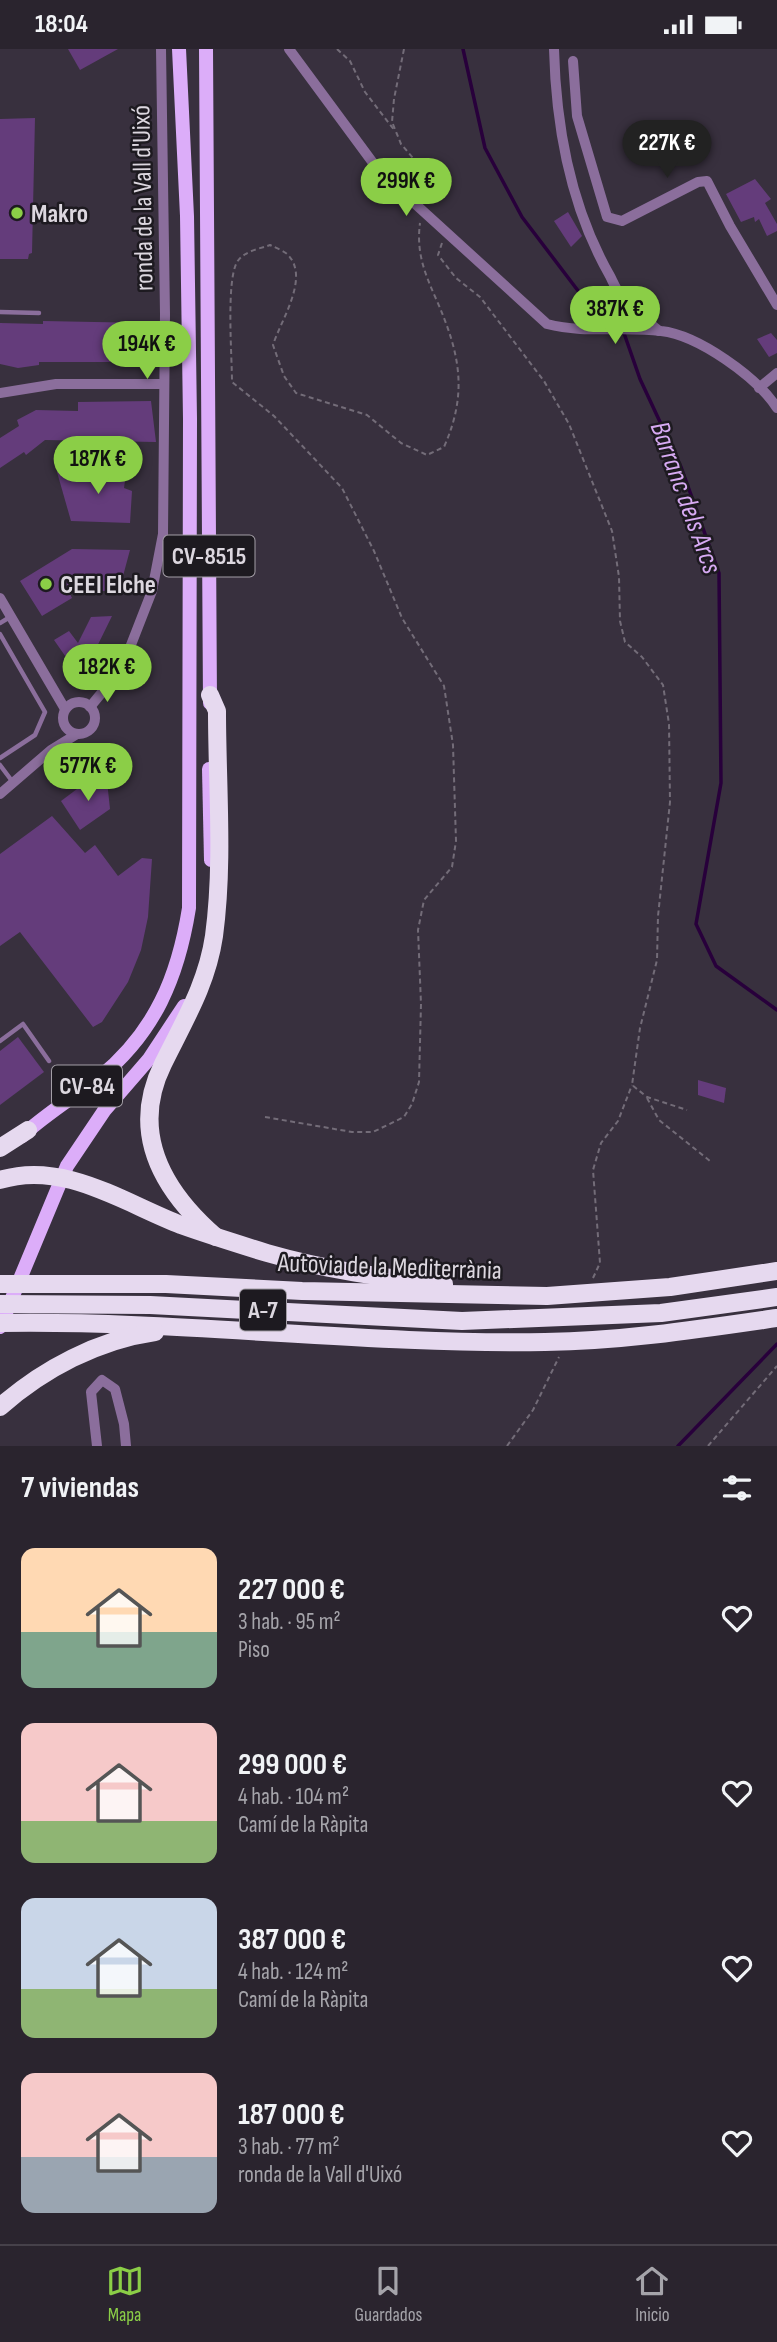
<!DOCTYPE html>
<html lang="es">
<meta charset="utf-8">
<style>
:root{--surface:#2a242e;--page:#36303a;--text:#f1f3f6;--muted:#a5a4aa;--line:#46414a;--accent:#8bce47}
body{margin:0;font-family:"Sofia Sans Condensed",sans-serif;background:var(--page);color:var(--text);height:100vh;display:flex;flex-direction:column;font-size:26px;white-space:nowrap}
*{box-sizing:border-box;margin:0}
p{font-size:23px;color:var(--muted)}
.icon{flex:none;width:38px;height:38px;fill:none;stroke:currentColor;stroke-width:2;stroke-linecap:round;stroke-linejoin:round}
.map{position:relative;height:1397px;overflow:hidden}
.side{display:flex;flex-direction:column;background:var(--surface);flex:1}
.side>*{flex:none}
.price{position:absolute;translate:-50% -60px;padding:0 16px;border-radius:24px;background:var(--accent);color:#111;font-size:23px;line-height:46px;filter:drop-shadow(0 2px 4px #0008)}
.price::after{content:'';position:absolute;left:50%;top:42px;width:21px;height:16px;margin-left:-10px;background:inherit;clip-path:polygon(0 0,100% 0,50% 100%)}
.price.active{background:#222;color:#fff}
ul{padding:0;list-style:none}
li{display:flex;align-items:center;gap:21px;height:175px;padding:0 21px}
li span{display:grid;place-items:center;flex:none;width:196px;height:140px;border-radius:14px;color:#555}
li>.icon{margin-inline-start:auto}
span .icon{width:84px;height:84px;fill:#fffc;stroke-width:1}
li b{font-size:30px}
h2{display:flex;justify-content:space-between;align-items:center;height:84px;padding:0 21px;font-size:30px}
.status{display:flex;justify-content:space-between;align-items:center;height:49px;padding:0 35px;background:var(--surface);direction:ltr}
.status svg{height:19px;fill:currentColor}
.menu{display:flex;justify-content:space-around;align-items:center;height:98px;border-top:2px solid var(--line);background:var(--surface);font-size:19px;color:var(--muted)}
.menu a{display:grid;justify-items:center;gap:4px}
.menu .active{color:var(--accent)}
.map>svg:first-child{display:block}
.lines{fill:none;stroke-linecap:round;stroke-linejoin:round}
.stream{stroke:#28003b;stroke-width:3.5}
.building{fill:#643c7b}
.path{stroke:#736c78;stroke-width:2;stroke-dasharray:5 3.5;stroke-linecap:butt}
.service{stroke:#8b6e9c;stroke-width:4.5}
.minor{stroke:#8b6e9c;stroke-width:10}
.primary{stroke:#dcadf9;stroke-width:14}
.motorway{stroke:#e6d9ef;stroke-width:18}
.poi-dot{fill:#8bce47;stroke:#1d1a20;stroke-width:2.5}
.labels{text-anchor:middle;stroke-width:5;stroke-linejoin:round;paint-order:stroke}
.shield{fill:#1d1a20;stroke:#a39ea6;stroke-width:2}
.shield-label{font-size:24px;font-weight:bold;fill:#dcd7df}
.street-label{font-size:26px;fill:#dcd7df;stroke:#1d1a20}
.poi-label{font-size:26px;font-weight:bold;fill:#dcd7df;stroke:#1d1a20;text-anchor:start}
.water-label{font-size:28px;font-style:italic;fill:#d7aaf3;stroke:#1d1a20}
</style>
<div class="status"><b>18:04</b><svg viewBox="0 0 49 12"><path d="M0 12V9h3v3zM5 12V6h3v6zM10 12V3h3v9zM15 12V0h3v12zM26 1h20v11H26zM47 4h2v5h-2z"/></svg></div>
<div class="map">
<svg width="777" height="1397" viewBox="0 0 777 1397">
<rect width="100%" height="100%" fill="#38303e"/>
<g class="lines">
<g class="stream">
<path d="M463 0 485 99 522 168 579 243 618 267 640 330 681 418 719 524 721 734 696 875 716 917 777 961"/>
<path d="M678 1397 777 1295"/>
</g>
</g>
<g class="building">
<path d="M68 0H118L80 21Z"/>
<path d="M35 69 32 204 29 205 28 210H0V70Z"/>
<path d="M755 130 771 150 765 154 777 175V182L767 187 759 170 755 173 754 168 741 173 726 145Z"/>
<path d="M568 163 582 187 571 198 554 172Z"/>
<path d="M43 272 147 274 148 305 140 313H39V316L18 319 0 315V274L43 275Z"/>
<path d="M771 284 777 291V304L769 308 757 290Z"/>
<path d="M151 352 156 393 45 391 26 406 24 403 0 419V389L19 377 17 371 36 361 78 362V353Z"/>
<path d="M105 416 127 417 124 439 132 442 130 474 71 472 57 423 105 425Z"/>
<path d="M72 500 130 501 119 542H89L85 527 66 537 72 549 42 567 20 532Z"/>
<path d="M112 567 84 624H77L54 591 69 582 78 594 91 568Z"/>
<path d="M89 731 107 732 110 760 80 781 61 752Z"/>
<path d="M52 767 85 804 95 796 118 827 142 809 152 810 148 868 141 901 128 933 102 973 93 978 20 883 0 897V805Z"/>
<path d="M18 988 44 1023 0 1056V1002Z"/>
<path d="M698 1031 726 1039 724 1054 698 1046Z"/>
</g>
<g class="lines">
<g class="path">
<path d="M337 0 350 12 365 43 395 82"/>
<path d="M404 0 394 50 392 73 401 95 425 123 433 157"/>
<path d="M442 194 438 206 456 229 480 248 544 332 569 375 612 482 619 528 620 572 625 593 642 608 663 636 669 675 670 753 658 867 657 911 640 979 632 1036 647 1048 687 1061"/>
<path d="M647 1049 659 1071 710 1112"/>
<path d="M265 1068 352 1083H373L404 1068 412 1055 419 1033 421 955 418 881 424 851 452 818 456 792 453 696 444 637 402 569 374 502 342 439 274 367 232 333C232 307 226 233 237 213 244 202 259 200 270 196 276 199 285 202 289 207 309 230 281 271 273 296L284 327 296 344 367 366 401 394 427 406 444 398C468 344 460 305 437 252 425 225 416 204 420 174"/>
<path d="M593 1229 600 1214 593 1121 601 1094 618 1072 632 1036"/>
<path d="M507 1397 533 1361 559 1308"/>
<path d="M708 1397 777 1317"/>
</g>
<g class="service">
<path d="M0 263 39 264"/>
<path d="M0 574 10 568"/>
<path d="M0 585 45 663 35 686 0 709"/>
<path d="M0 716 12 732"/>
<path d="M0 992 23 975 49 1012"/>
</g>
<g class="minor">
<path d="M289 0 379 122 547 275C585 285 623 277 661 282 698 286 757 328 777 359"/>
<path d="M554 0C556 79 570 157 610 227 614 235 619 247 626 254 635 264 648 272 659 282"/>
<path d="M573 12 577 67 607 168 622 172 698 133 707 132 730 177 777 256"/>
<path d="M759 339 777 324"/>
<path d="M0 344 56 335H163"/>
<path d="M0 549 65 660"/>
<circle cx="79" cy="669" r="16"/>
<path d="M90 658 122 619 152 542 163 485 165 265 161 0"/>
<path d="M0 745 51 701 77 685"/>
<path d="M97 1397 91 1343 102 1331 115 1340 124 1375 126 1397"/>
</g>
<g class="primary">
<path d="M206 0 210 654"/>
<path d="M209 720 211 811"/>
<path d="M22 1087C46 1065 74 1048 100 1028 155 983 178 928 189 859L190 370 187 167 179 0"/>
<path d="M0 1278 67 1117 104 1062 149 1010 184 957"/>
</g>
<g class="motorway">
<path d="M210 646 217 662C217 737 224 813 214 887 207 935 184 972 163 1015 129 1084 163 1142 216 1188"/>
<path d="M0 1099 28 1081"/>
<path d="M0 1131C63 1111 124 1154 181 1176 209 1186 238 1195 267 1204 326 1221 384 1229 444 1235"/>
<path d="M0 1235H166L302 1242 547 1247 670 1238 777 1222"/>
<path d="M0 1255 150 1256 462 1272 661 1264 777 1248"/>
<path d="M0 1274C182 1271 363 1296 545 1293 623 1292 701 1280 777 1269"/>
<path d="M0 1358C43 1320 98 1291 155 1283"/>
</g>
</g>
<g class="poi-dot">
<circle cx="17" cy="164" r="7"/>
<circle cx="46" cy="535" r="7"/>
</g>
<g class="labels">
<g class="shield">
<rect x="163.5" y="486.5" width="91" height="41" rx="5"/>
<rect x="52" y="1016.5" width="70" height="41" rx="5"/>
<rect x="240" y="1240.5" width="46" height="41" rx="5"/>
</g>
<g class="shield-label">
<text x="209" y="515">CV-8515</text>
<text x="87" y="1045">CV-84</text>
<text x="263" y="1269">A-7</text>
</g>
<g class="street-label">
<text transform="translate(142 149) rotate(-91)" y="9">ronda de la Vall d'Uixó</text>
<text transform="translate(390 1217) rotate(2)" y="9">Autovia de la Mediterrània</text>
</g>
<g class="poi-label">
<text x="31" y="173">Makro</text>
<text x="60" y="544">CEEI Elche</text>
</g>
<g class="water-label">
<text transform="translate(687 448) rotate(70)" y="10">Barranc dels Arcs</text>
</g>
</g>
</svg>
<b class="price active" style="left:667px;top:131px">227K €</b>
<b class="price" style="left:406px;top:169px">299K €</b>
<b class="price" style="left:615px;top:297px">387K €</b>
<b class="price" style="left:147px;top:332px">194K €</b>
<b class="price" style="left:98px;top:447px">187K €</b>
<b class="price" style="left:107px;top:655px">182K €</b>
<b class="price" style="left:88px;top:754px">577K €</b>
</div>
<section class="side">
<h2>7 viviendas<svg class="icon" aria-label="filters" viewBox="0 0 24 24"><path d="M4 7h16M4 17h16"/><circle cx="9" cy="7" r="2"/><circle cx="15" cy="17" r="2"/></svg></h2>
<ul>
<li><span style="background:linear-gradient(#ffd9b3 60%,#7fa58c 0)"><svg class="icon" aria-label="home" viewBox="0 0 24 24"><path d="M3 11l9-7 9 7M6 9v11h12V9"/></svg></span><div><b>227 000 €</b><p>3 hab. · 95 m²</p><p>Piso</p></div><svg class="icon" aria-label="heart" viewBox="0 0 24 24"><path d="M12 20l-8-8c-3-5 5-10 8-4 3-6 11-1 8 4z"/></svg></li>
<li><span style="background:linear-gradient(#f6c9c9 70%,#8fb573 0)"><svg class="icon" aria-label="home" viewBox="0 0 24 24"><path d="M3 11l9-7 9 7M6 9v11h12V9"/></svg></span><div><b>299 000 €</b><p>4 hab. · 104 m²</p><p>Camí de la Ràpita</p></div><svg class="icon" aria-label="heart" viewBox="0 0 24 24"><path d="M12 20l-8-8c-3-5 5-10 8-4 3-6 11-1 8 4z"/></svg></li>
<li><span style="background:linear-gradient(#c9d6e8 65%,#8fb573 0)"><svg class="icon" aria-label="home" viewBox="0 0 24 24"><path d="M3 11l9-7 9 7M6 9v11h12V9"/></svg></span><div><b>387 000 €</b><p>4 hab. · 124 m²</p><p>Camí de la Ràpita</p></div><svg class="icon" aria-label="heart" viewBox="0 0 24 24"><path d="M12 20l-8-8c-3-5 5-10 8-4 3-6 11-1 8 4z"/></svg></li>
<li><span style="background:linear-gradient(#f6c9c9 60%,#9aa5b1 0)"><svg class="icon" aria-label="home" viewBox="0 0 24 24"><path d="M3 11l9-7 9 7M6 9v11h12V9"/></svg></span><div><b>187 000 €</b><p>3 hab. · 77 m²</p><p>ronda de la Vall d'Uixó</p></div><svg class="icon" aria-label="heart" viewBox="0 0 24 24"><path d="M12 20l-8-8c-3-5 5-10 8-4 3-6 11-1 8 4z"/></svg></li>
</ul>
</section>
<nav class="menu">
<a class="active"><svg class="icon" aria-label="map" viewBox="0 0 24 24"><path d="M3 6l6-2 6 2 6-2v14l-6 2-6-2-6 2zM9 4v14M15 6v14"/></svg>Mapa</a>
<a><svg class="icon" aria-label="saved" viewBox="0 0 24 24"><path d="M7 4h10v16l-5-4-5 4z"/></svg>Guardados</a>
<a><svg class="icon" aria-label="home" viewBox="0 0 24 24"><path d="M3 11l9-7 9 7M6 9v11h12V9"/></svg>Inicio</a>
</nav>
